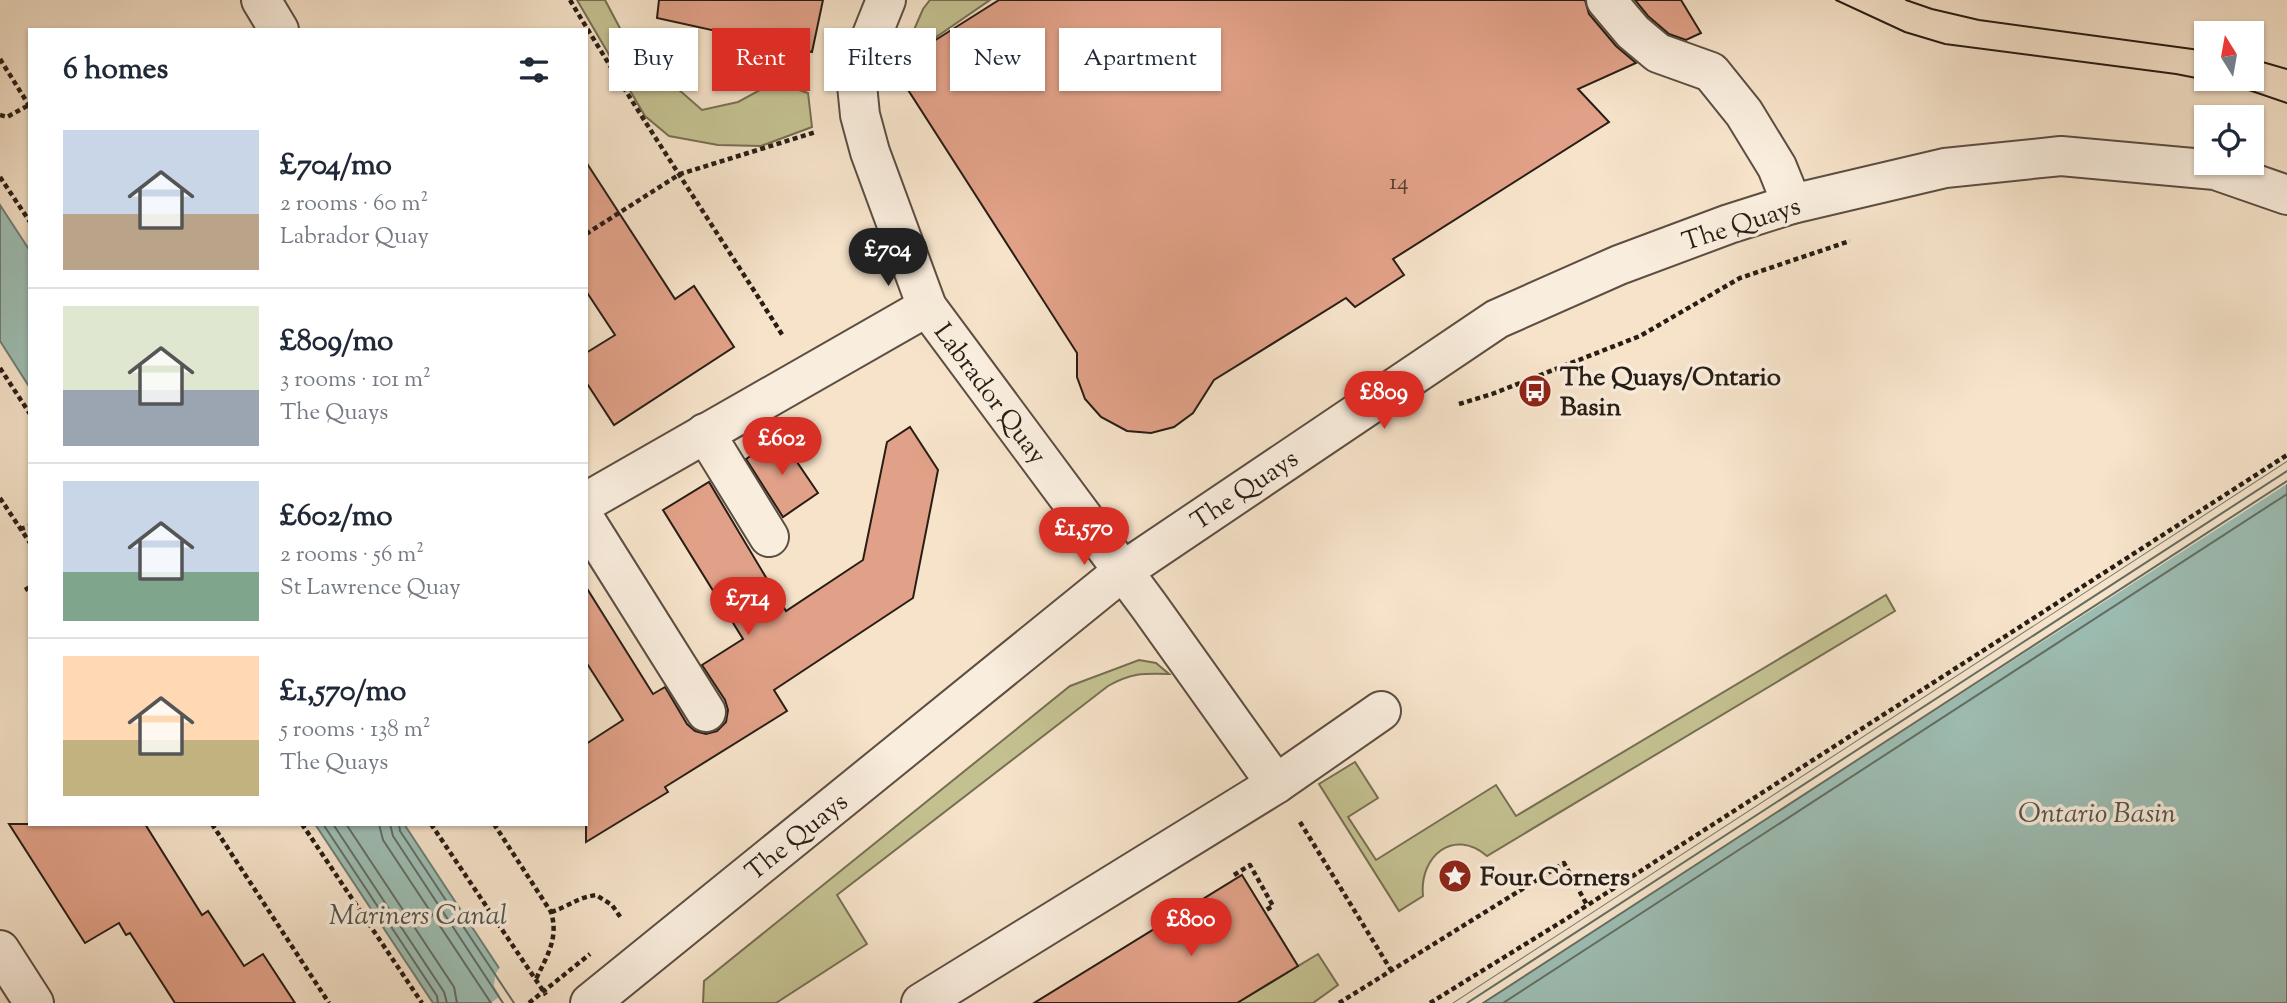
<!DOCTYPE html>
<meta charset="utf-8">
<style>
:root{--surface:#fff;--page:#f6f6f7;--text:#1f2937;--muted:#747a83;--line:#e0e1e3;--accent:#d93025}
body{margin:0;font-family:"Sorts Mill Goudy",serif;background:var(--page);color:var(--text);height:100vh;display:flex;flex-direction:column;font-size:26px;white-space:nowrap}
*{box-sizing:border-box;margin:0}
p{font-size:23px;color:var(--muted)}
.icon{flex:none;width:38px;height:38px;fill:none;stroke:currentColor;stroke-width:2;stroke-linecap:round;stroke-linejoin:round}
.map{position:relative;flex:1;overflow:hidden}
.details{position:absolute;left:28px;top:28px;width:560px;height:798px;display:flex;flex-direction:column;background:var(--surface);border-radius:0px;box-shadow:0 2px 5px #0004}
.details>*{flex:none}
.top-card{position:absolute;left:609px;top:28px;width:665px;height:63px;display:flex;gap:14px}
.needle{width:46px;rotate:349deg}
.fabs{position:absolute;left:2194px;top:21px;display:grid;gap:14px}
.fabs a{display:grid;place-items:center;width:70px;height:70px;border-radius:0px;background:var(--surface);box-shadow:0 2px 5px #0004;font-size:35px}
.price{position:absolute;translate:-50% -60px;padding:0 16px;border-radius:24px;background:var(--accent);color:#fff;font-size:23px;line-height:46px;filter:drop-shadow(0 2px 4px #0008)}
.price::after{content:'';position:absolute;left:50%;top:42px;width:21px;height:16px;margin-left:-10px;background:inherit;clip-path:polygon(0 0,100% 0,50% 100%)}
.price.on{background:#222;color:#fff}
ul{padding:0;list-style:none}
li{display:flex;align-items:center;gap:21px;height:175px;padding:0 35px}
li+li{border-top:2px solid var(--line)}
li span{display:grid;place-items:center;flex:none;width:196px;height:140px;border-radius:0px;color:#555}
li>.icon{margin-inline-start:auto}
span .icon{width:84px;height:84px;fill:#fffc;stroke-width:1}
li b{font-size:30px}
h2{display:flex;justify-content:space-between;align-items:center;height:84px;padding:0 35px;font-size:30px}
.tag{padding:0 24px;border-radius:0px;background:var(--surface);box-shadow:0 2px 5px #0004;font-size:24px;line-height:63px}
.tag.on{background:var(--accent);color:#fff}
.map>svg:first-child{display:block}
.green{fill:#c4c191;stroke:#766f53;stroke-width:2}
.water{fill:#9dbeb4;stroke:#6e7e74;stroke-width:2}
.pier{fill:#f6e3ca}
.lines{fill:none;stroke-linecap:round;stroke-linejoin:round}
.shore{stroke:#626e64;stroke-width:2}
.building{fill:#e1a188;stroke:#281d15;stroke-width:2}
.minor-casing{stroke:#5c4e42;stroke-width:42}
.path{stroke:#281d15;stroke-width:4.5;stroke-dasharray:5 3.5;stroke-linecap:butt}
.minor{stroke:#f9eddd;stroke-width:38}
.tram{stroke:#281d15;stroke-width:2}
.path-bridge{stroke:#281d15;stroke-width:4.5;stroke-dasharray:5 3.5;stroke-linecap:butt}
.labels{text-anchor:middle;stroke-width:7;stroke-linejoin:round;paint-order:stroke}
.number-label{font-size:23px;fill:#563e32}
.street-label{font-size:26px;fill:#281d15;stroke:#f9eddd}
.poi-label{font-size:26px;font-weight:bold;fill:#281d15;stroke:#f9eddd;text-anchor:start}
.water-label{font-size:28px;font-style:italic;fill:#51554d;stroke:#f9eddd}
</style>
<div class="map">
<svg width="2287" height="1003" viewBox="0 0 2287 1003">
<rect width="100%" height="100%" fill="#f6e3ca"/>
<filter id="stains"><feTurbulence type="fractalNoise" baseFrequency=".00286" numOctaves="4"/><feColorMatrix values="0 0 0 0 .2 0 0 0 0 .09 0 0 0 0 .02 0 0 0 .5 -.17"/></filter>
<radialGradient id="worn" r=".72"><stop offset=".6" stop-color="#630" stop-opacity="0"/><stop offset="1" stop-color="#630" stop-opacity=".3"/></radialGradient>
<g class="green">
<path d="M577 0H605L630 47 702 110 738 102 775 82 808 93 812 127 761 146 718 145 669 136 645 116Z"/>
<path d="M930 0H990L900 62 923 9Z"/>
<path d="M1886 595 1895 611 1487 856C1453 827 1419 857 1423 896L1399 911 1319 784 1355 762 1378 798 1348 817 1376 860 1496 785 1516 816Z"/>
<path d="M1139 660 1156 663 1169 674C1143 673 1131 673 1108 686L837 895 867 944 776 1003H703L704 981 1070 686Z"/>
<path d="M1318 954 1338 985 1313 1003H1237Z"/>
</g>
<g class="water">
<path d="M0 205 30 251V388L0 341Z"/>
<path d="M2287 462V1003H1454L1571 927Z"/>
<path d="M315 824H404L522 1003H433Z"/>
</g>
<g class="pier">
<path d="M2287 462V484L1482 1003H1454Z"/>
<path d="M501 965 525 1001 526 1003H491L500 996 494 986 495 975Z"/>
</g>
<g class="lines">
<g class="shore">
<path d="M323 824 437 996 438 1003"/>
<path d="M333 824 444 992 447 1003"/>
<path d="M346 824 454 987 457 1003"/>
<path d="M379 824 383 840 491 1003"/>
<path d="M390 824 393 836 503 1003"/>
<path d="M399 824 400 831 514 1003"/>
<path d="M1467 1003 2287 471"/>
<path d="M1483 1003 2287 481"/>
<path d="M1503 1003 2287 494"/>
</g>
</g>
<g class="building">
<path d="M659 0H823L812 52 657 18Z"/>
<path d="M999 0H1585L1589 14 1616 46 1636 63 1578 89 1609 122 1393 259 1404 275 1355 307 1346 298 1214 380 1193 413 1174 427 1151 433 1127 431 1101 417 1085 399 1077 377V353L903 82 935 63 926 46Z"/>
<path d="M1635 0H1681L1701 33 1686 40 1669 34 1648 16Z"/>
<path d="M586 162 675 299 694 286 734 347 614 425 586 382V353L615 335 586 291Z"/>
<path d="M910 427 938 470 913 598 774 690 787 711 665 787 668 792 586 842V744L623 720 586 662V587L653 694 665 687 687 724 695 731 706 734 717 731 726 722 728 710 725 700 702 665 743 639 663 510 709 482 786 611 863 560 887 442Z"/>
<path d="M780 437 818 493 783 517 746 459Z"/>
<path d="M9 824H145L202 915 208 911 244 966 263 954 295 1003H175L130 933 126 935 119 923 85 943Z"/>
<path d="M1242 875 1298 966 1237 1003H1034Z"/>
</g>
<g class="lines">
<defs>
<g id="minor">
<path d="M261 0 279 30"/>
<path d="M886 0 856 75 860 115 870 152 927 307 1149 606 1276 784"/>
<path d="M1606 0 1633 32 1658 53 1711 72 1744 113 1777 167 1792 204"/>
<path d="M705 433 769 537"/>
<path d="M586 502 927 307"/>
<path d="M586 521 706 712"/>
<path d="M0 950 34 1003"/>
<path d="M590 1003 1123 571 1497 319 1619 265 1729 224 1792 204 1945 168 2061 156 2215 170 2287 195"/>
<path d="M921 1003 1276 784 1381 711"/>
</g>
</defs>
<use href="#minor" class="minor-casing"/>
<g class="path">
<path d="M570 0C638 114 712 224 783 336"/>
<path d="M0 59 30 107"/>
<path d="M0 115 7 117 29 105"/>
<path d="M0 177 30 222"/>
<path d="M586 234 680 174 816 132"/>
<path d="M0 368 30 414"/>
<path d="M1459 404 1492 394 1640 336 1740 278 1850 241"/>
<path d="M0 498 30 543"/>
<path d="M20 529 30 526"/>
<path d="M25 590 30 587"/>
<path d="M1300 822 1391 970"/>
<path d="M212 824 329 1003"/>
<path d="M302 824 422 1003"/>
<path d="M431 824 546 995"/>
<path d="M494 824 551 912C559 938 547 956 536 979"/>
<path d="M1234 875 1250 865 1273 906 1264 911"/>
<path d="M551 912C570 906 576 898 596 895L612 905 621 918"/>
<path d="M1339 1003 1564 863 1587 905"/>
<path d="M1430 1003 1566 919 2287 455"/>
</g>
<use href="#minor" class="minor"/>
<g class="tram">
<path d="M1836 0 1905 32 1945 44 2176 74 2237 86 2287 103"/>
<path d="M1906 0 1932 9 1979 20 2207 51"/>
<path d="M2252 59 2287 69"/>
</g>
<path class="path-bridge" d="M529 1003 590 954"/>
</g>
<defs>
<symbol id="bus-disc" viewBox="-11 -11 22 22"><circle r="9.5" fill="#8f2418" stroke="#f9eddd"/><path d="M-5-6H5V4H4V6H2V4H-2V6H-4V4H-5ZM-3.5-4V0h7V-4ZM-3.5 1.2v1.5H-2V1.2ZM2 1.2v1.5H3.5V1.2Z" fill="#fff"/></symbol>
<symbol id="sight-disc" viewBox="-11 -11 22 22"><circle r="9.5" fill="#8f2418" stroke="#f9eddd"/><path d="M0-6L1.8-2.2L6-1.7L2.9 1.2L3.7 5.4L0 3.3L-3.7 5.4L-2.9 1.2L-6-1.7L-1.8-2.2Z" fill="#fff"/></symbol>
</defs>
<g fill-rule="evenodd">
<use href="#bus-disc" x="1516" y="372" width="38" height="38"/>
<use href="#sight-disc" x="1436" y="857" width="38" height="38"/>
</g>
<g class="labels">
<g class="number-label">
<text x="1399" y="189">14</text>
</g>
<g class="street-label">
<text transform="translate(1741 223) rotate(-18)" y="9">The Quays</text>
<text transform="translate(991 393) rotate(53)" y="9">Labrador Quay</text>
<text transform="translate(1244 489) rotate(-34)" y="9">The Quays</text>
<text transform="translate(796 836) rotate(-39)" y="9">The Quays</text>
</g>
<g class="poi-label">
<text x="1560" y="385">The Quays/Ontario<tspan x="1560" dy="30">Basin</tspan></text>
<text x="1480" y="885">Four Corners</text>
</g>
<g class="water-label">
<text x="2097" y="822">Ontario Basin</text>
<text x="418" y="924">Mariners Canal</text>
</g>
</g>
<rect width="100%" height="100%" filter="url(#stains)"/>
<rect width="100%" height="100%" fill="url(#worn)"/>
</svg>
<div class="fabs">
<a><svg class="needle" viewBox="-14 -14 28 28"><path d="M0-13l5 13h-10z" fill="#e53935"/><path d="M0 13l5-13h-10z" fill="#747a83"/></svg></a>
<a><svg class="icon" aria-label="locate" viewBox="0 0 24 24"><circle cx="12" cy="12" r="6"/><path d="M12 2v4M12 18v4M2 12h4M18 12h4"/></svg></a>
</div>
<b class="price on" style="left:888px;top:288px">£704</b>
<b class="price" style="left:1384px;top:431px">£809</b>
<b class="price" style="left:782px;top:477px">£602</b>
<b class="price" style="left:1084px;top:567px">£1,570</b>
<b class="price" style="left:748px;top:637px">£714</b>
<b class="price" style="left:1191px;top:958px">£800</b>
<div class="top-card">
<a class="tag">Buy</a>
<a class="tag on">Rent</a>
<a class="tag">Filters</a>
<a class="tag">New</a>
<a class="tag">Apartment</a>
</div>
<section class="details">
<h2>6 homes<svg class="icon" aria-label="filters" viewBox="0 0 24 24"><path d="M4 7h16M4 17h16"/><circle cx="9" cy="7" r="2"/><circle cx="15" cy="17" r="2"/></svg></h2>
<ul>
<li><span style="background:linear-gradient(#c9d6e8 60%,#b9a48a 0)"><svg class="icon" aria-label="home" viewBox="0 0 24 24"><path d="M3 11l9-7 9 7M6 9v11h12V9"/></svg></span><div><b>£704/mo</b><p>2 rooms · 60 m²</p><p>Labrador Quay</p></div></li>
<li><span style="background:linear-gradient(#dfe7d0 60%,#9aa5b1 0)"><svg class="icon" aria-label="home" viewBox="0 0 24 24"><path d="M3 11l9-7 9 7M6 9v11h12V9"/></svg></span><div><b>£809/mo</b><p>3 rooms · 101 m²</p><p>The Quays</p></div></li>
<li><span style="background:linear-gradient(#c9d6e8 65%,#7fa58c 0)"><svg class="icon" aria-label="home" viewBox="0 0 24 24"><path d="M3 11l9-7 9 7M6 9v11h12V9"/></svg></span><div><b>£602/mo</b><p>2 rooms · 56 m²</p><p>St Lawrence Quay</p></div></li>
<li><span style="background:linear-gradient(#ffd9b3 60%,#c2b280 0)"><svg class="icon" aria-label="home" viewBox="0 0 24 24"><path d="M3 11l9-7 9 7M6 9v11h12V9"/></svg></span><div><b>£1,570/mo</b><p>5 rooms · 138 m²</p><p>The Quays</p></div></li>
</ul>
</section>
</div>
